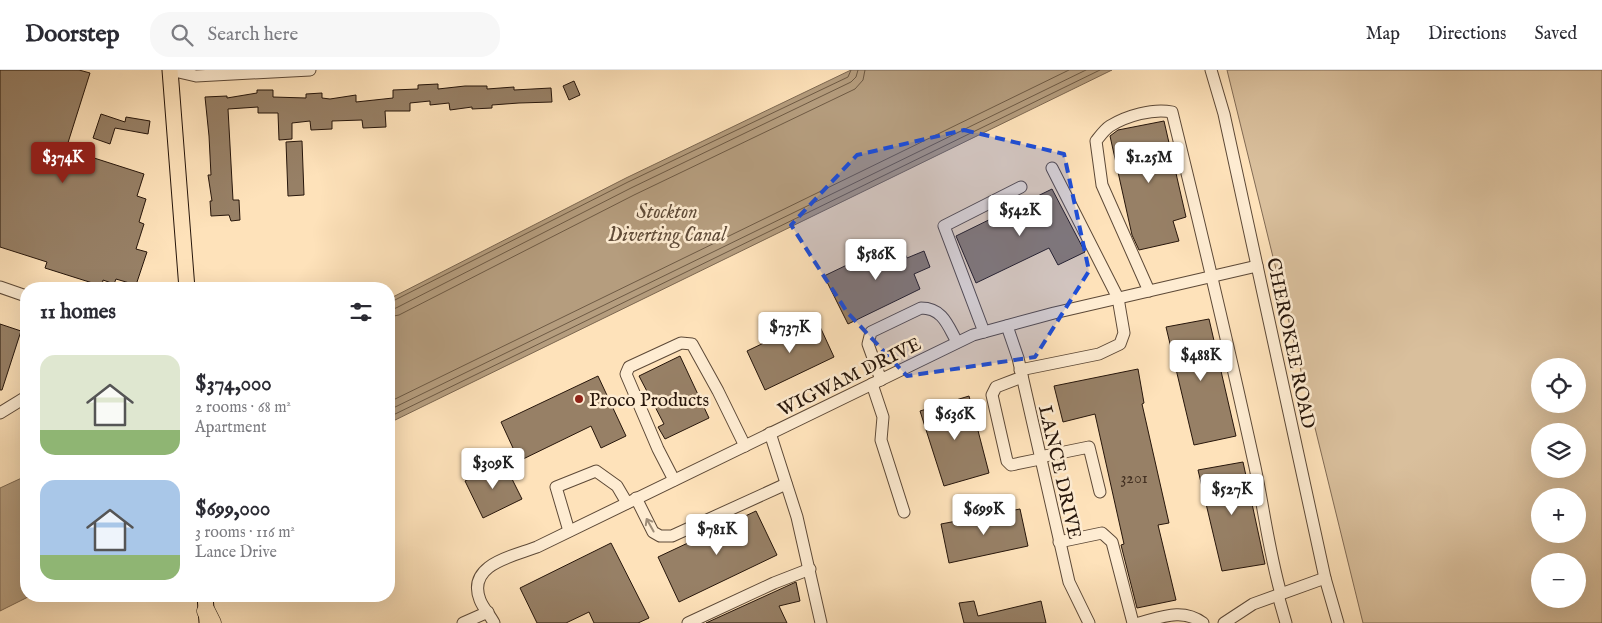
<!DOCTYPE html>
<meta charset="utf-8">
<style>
:root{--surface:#fff;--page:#f7f7f7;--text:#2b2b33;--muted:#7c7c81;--line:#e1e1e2;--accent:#8f2418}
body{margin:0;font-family:"IM FELL English",serif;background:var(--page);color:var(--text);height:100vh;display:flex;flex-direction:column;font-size:19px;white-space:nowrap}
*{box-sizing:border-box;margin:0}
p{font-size:16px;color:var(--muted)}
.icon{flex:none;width:28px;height:28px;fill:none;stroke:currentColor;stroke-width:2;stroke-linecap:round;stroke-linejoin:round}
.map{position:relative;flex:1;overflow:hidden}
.drawer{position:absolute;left:20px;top:212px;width:375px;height:320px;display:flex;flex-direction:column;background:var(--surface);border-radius:20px;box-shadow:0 5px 20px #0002}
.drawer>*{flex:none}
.controls{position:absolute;left:1531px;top:288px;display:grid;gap:10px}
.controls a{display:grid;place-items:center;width:55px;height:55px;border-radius:50%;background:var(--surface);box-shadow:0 5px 20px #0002;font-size:25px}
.price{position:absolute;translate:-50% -42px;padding:0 11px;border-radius:5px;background:#fff;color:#222;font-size:16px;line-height:32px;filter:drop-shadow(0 1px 2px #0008)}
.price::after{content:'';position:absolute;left:50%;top:30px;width:15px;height:11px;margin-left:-8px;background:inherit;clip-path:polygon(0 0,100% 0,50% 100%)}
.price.current{background:var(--accent);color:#fff}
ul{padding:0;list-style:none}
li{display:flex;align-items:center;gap:15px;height:125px;padding:0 20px}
li span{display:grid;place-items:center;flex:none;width:140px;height:100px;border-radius:15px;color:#555}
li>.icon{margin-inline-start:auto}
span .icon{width:60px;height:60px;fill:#fffc;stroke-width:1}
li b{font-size:21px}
h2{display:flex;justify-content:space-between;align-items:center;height:60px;padding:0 20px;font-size:21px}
header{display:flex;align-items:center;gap:30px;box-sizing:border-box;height:70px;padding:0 25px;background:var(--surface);border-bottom:1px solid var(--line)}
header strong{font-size:24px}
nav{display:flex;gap:28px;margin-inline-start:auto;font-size:18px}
.search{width:350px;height:45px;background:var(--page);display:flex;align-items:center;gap:12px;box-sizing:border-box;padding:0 18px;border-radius:20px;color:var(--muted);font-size:19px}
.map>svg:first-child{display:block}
.green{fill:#d9bf9c;stroke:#806a54;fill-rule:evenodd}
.water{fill:#b59d7e;stroke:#7c6750}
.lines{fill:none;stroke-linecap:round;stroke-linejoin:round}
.shore{stroke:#6e5a44;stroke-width:1}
.building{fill:#978066;stroke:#27160b}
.minor-casing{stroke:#5d4937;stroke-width:13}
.major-casing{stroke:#27160b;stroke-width:17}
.highway-casing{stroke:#27160b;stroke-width:19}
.minor{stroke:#feecd2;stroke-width:11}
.major{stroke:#fee2ba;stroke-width:15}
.highway{stroke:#fee2ba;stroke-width:18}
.oneway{stroke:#9d8c78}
.marked{fill:#1d4ed8;fill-opacity:0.2;stroke:#1d4ed8;stroke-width:4;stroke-dasharray:10 6;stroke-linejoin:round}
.poi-dot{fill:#8f2418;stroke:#feecd2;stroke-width:2}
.labels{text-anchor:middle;stroke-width:5;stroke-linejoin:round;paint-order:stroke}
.number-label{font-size:16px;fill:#433022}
.street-label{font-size:19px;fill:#27160b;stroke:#feecd2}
.poi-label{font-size:19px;fill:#27160b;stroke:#feecd2;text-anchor:start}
.water-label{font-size:20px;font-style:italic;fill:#604c39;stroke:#feecd2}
</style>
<header>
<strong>Doorstep</strong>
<div class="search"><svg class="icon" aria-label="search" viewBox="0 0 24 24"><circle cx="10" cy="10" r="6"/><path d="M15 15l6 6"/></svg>Search here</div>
<nav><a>Map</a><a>Directions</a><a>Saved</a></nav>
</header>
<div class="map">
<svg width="1602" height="553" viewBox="0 0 1602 553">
<rect width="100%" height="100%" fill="#fee2ba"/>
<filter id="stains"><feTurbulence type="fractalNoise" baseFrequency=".004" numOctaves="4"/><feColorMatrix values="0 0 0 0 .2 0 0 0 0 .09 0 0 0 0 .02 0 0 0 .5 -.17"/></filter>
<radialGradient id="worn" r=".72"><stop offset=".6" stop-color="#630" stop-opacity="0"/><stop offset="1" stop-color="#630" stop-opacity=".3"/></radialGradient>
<path class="green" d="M1227 0H1602V553H1363ZM1540 296H1578V334H1540ZM1540 361H1578V399H1540ZM1540 426H1578V464H1540ZM1540 491H1578V529H1540Z"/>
<g class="water">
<path d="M851 0H1112L389 353V229L626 108Z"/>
<path d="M26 406V526H30L0 541V418Z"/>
</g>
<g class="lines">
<g class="shore">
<path d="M389 233 628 112 848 7 851 0"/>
<path d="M389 240 396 238 631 118 851 12 856 7 858 0"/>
<path d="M389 247 399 245 634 125 855 19 863 10 865 0"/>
<path d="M389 332 1069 0"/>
<path d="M389 340 1086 0"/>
<path d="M389 347 1100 0"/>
</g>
</g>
<g class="building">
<path d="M0 0H79L90 3 66 79 144 104 137 126 146 129 139 152 144 154 136 179 147 182 136 215 116 209 114 214 103 210 102 216 45 198 47 192 0 177Z"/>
<path d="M574 11 580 25 569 30 563 16Z"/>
<path d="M438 14V19L465 16H487V19L514 17V20L551 18 552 32 519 33 492 35V38L472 39V37L450 40 449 33 430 35V31L410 33V41H385L386 57 363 58 362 50 332 51V59L311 60 310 51 292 53V69L279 70 278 43H258V37L228 39 233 130H239L240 150 231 151 229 145 211 146 210 131H212L208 105H211L209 66 205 27 227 26V28L257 23V20H273V27L306 28V24L322 23V28L330 29 356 25V32L393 28V20L418 19V15Z"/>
<path d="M101 44 125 52 126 47 150 51 148 64 115 58 110 74 93 68Z"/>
<path d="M1164 51 1186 147 1173 151 1179 171 1139 180 1132 165 1110 66 1118 60Z"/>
<path d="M302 71 304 125 288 126 286 72Z"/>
<path d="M1052 119 1085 182 1058 195 1049 178 976 213 956 166Z"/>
<path d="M899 170 907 188 924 181 930 197 914 204 920 219 848 254 824 206Z"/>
<path d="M816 248 834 287 765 320 747 281Z"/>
<path d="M1209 249 1236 366 1194 375 1166 257Z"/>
<path d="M0 254 21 261 2 320H0Z"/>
<path d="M680 286 709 348 665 369 658 357 664 354 639 306Z"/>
<path d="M1138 299 1144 333 1142 334 1169 453 1158 455 1176 530 1137 538 1121 475 1124 474 1095 344 1063 352 1054 316Z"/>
<path d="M598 306 626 366 601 378 591 356 519 391 501 352Z"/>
<path d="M969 326 989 403 944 416 920 341Z"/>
<path d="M503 391 522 429 483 448 465 411Z"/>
<path d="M1243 392 1265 494 1222 501 1198 400Z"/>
<path d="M1020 439 1028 476 949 493 941 454Z"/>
<path d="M756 441 777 485 679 532 658 487Z"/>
<path d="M611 473 649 548 638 553H594L589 542 566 553H537L520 518Z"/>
<path d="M796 512 800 531 779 536 787 553H706Z"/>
<path d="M974 531 978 546 1041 531 1046 553H964L959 533Z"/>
</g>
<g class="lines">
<defs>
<g id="minor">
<path d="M170 0 196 6 310 0"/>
<path d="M1211 0 1224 44 1325 508 1338 553"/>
<path d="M0 217 26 226"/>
<path d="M1149 221 1102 115 1096 71C1100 66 1105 59 1110 56 1126 46 1153 38 1172 42 1201 160 1229 278 1255 397 1264 440 1269 482 1281 524"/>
<path d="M1007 256 1018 288 1069 512 1089 553"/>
<path d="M984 262 944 156 1021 117"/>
<path d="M1020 300 1099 284 1120 274 1124 263 1118 228 1052 98"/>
<path d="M1022 307 996 317 992 325 1007 391 1011 395 1040 389"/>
<path d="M881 310 868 274 871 262 921 238C943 238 948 256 957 272"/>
<path d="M872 314 883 347 881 370 904 442"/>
<path d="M0 343 26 327"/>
<path d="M770 363 797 447 821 553"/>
<path d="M1040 387 1089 377 1100 422"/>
<path d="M674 410 658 379 626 304 629 297 681 273 692 274 718 321 745 376"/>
<path d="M636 428 653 462 660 466H672L786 414"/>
<path d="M569 461 556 417 596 401 617 416 627 433"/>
<path d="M1059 472 1102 463 1112 472 1133 553"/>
<path d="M1278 525 1286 553"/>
<path d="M463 553 488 542"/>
<path d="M494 553C490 545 483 538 480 530 466 494 514 486 537 477L973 265 1054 243 1257 196"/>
<path d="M688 553 774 513 810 499"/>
<path d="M1139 553C1162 547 1183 538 1203 553"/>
<path d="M1224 553 1253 534 1325 508"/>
</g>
<g id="major">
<path d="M170 0 187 219"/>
<path d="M205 526 207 552"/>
</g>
<path id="highway" d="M206 541 212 553"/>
</defs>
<use href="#minor" class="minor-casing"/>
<use href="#major" class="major-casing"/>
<use href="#highway" class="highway-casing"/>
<use href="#minor" class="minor"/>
<use href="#major" class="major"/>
<use href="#highway" class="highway"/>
</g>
<defs><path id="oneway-shaft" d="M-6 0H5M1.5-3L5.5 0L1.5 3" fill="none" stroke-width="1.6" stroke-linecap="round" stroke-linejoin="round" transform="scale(1.25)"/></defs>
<use class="oneway" href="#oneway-shaft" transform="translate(650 455) rotate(-119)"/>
<path class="marked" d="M964 60 1064 84 1089 201 1035 287 907 306 847 242 791 155 857 85Z"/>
<circle class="poi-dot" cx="579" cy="329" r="5"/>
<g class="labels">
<g class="number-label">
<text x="1134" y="413">3201</text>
</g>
<g class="street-label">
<text transform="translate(1292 273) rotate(78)" y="7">CHEROKEE ROAD</text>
<text transform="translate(849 306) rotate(-26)" y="7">WIGWAM DRIVE</text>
<text transform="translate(1061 402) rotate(77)" y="7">LANCE DRIVE</text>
</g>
<g class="poi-label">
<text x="589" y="336">Proco Products</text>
</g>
<g class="water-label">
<text x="667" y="148">Stockton<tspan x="667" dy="23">Diverting Canal</tspan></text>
</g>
</g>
<rect width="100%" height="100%" filter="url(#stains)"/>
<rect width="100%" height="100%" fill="url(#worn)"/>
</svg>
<div class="controls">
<a><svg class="icon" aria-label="locate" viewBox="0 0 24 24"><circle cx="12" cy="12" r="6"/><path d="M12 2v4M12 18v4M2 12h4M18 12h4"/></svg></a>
<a><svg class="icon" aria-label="layers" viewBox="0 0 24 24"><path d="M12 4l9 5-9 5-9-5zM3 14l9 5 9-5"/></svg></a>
<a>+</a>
<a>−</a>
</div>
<b class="price current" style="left:63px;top:114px">$374K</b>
<b class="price" style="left:1149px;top:114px">$1.25M</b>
<b class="price" style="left:1020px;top:167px">$542K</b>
<b class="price" style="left:876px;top:211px">$586K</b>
<b class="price" style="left:790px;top:284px">$737K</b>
<b class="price" style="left:1201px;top:312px">$488K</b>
<b class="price" style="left:955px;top:371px">$636K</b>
<b class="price" style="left:493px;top:420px">$309K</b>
<b class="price" style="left:1232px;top:446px">$527K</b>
<b class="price" style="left:984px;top:466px">$699K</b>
<b class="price" style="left:717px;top:486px">$781K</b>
<section class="drawer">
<h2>11 homes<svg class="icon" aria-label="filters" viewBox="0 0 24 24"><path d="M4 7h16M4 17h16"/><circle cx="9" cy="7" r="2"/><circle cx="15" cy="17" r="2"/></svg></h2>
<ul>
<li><span style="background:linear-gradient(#dfe7d0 75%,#8fb573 0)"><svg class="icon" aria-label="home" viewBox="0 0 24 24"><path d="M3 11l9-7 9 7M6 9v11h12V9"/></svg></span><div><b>$374,000</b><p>2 rooms · 68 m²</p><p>Apartment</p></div></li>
<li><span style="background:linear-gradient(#a9c7e8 75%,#8fb573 0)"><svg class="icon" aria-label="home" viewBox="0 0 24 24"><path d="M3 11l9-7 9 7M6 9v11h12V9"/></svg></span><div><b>$699,000</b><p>3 rooms · 116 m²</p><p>Lance Drive</p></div></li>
</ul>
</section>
</div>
